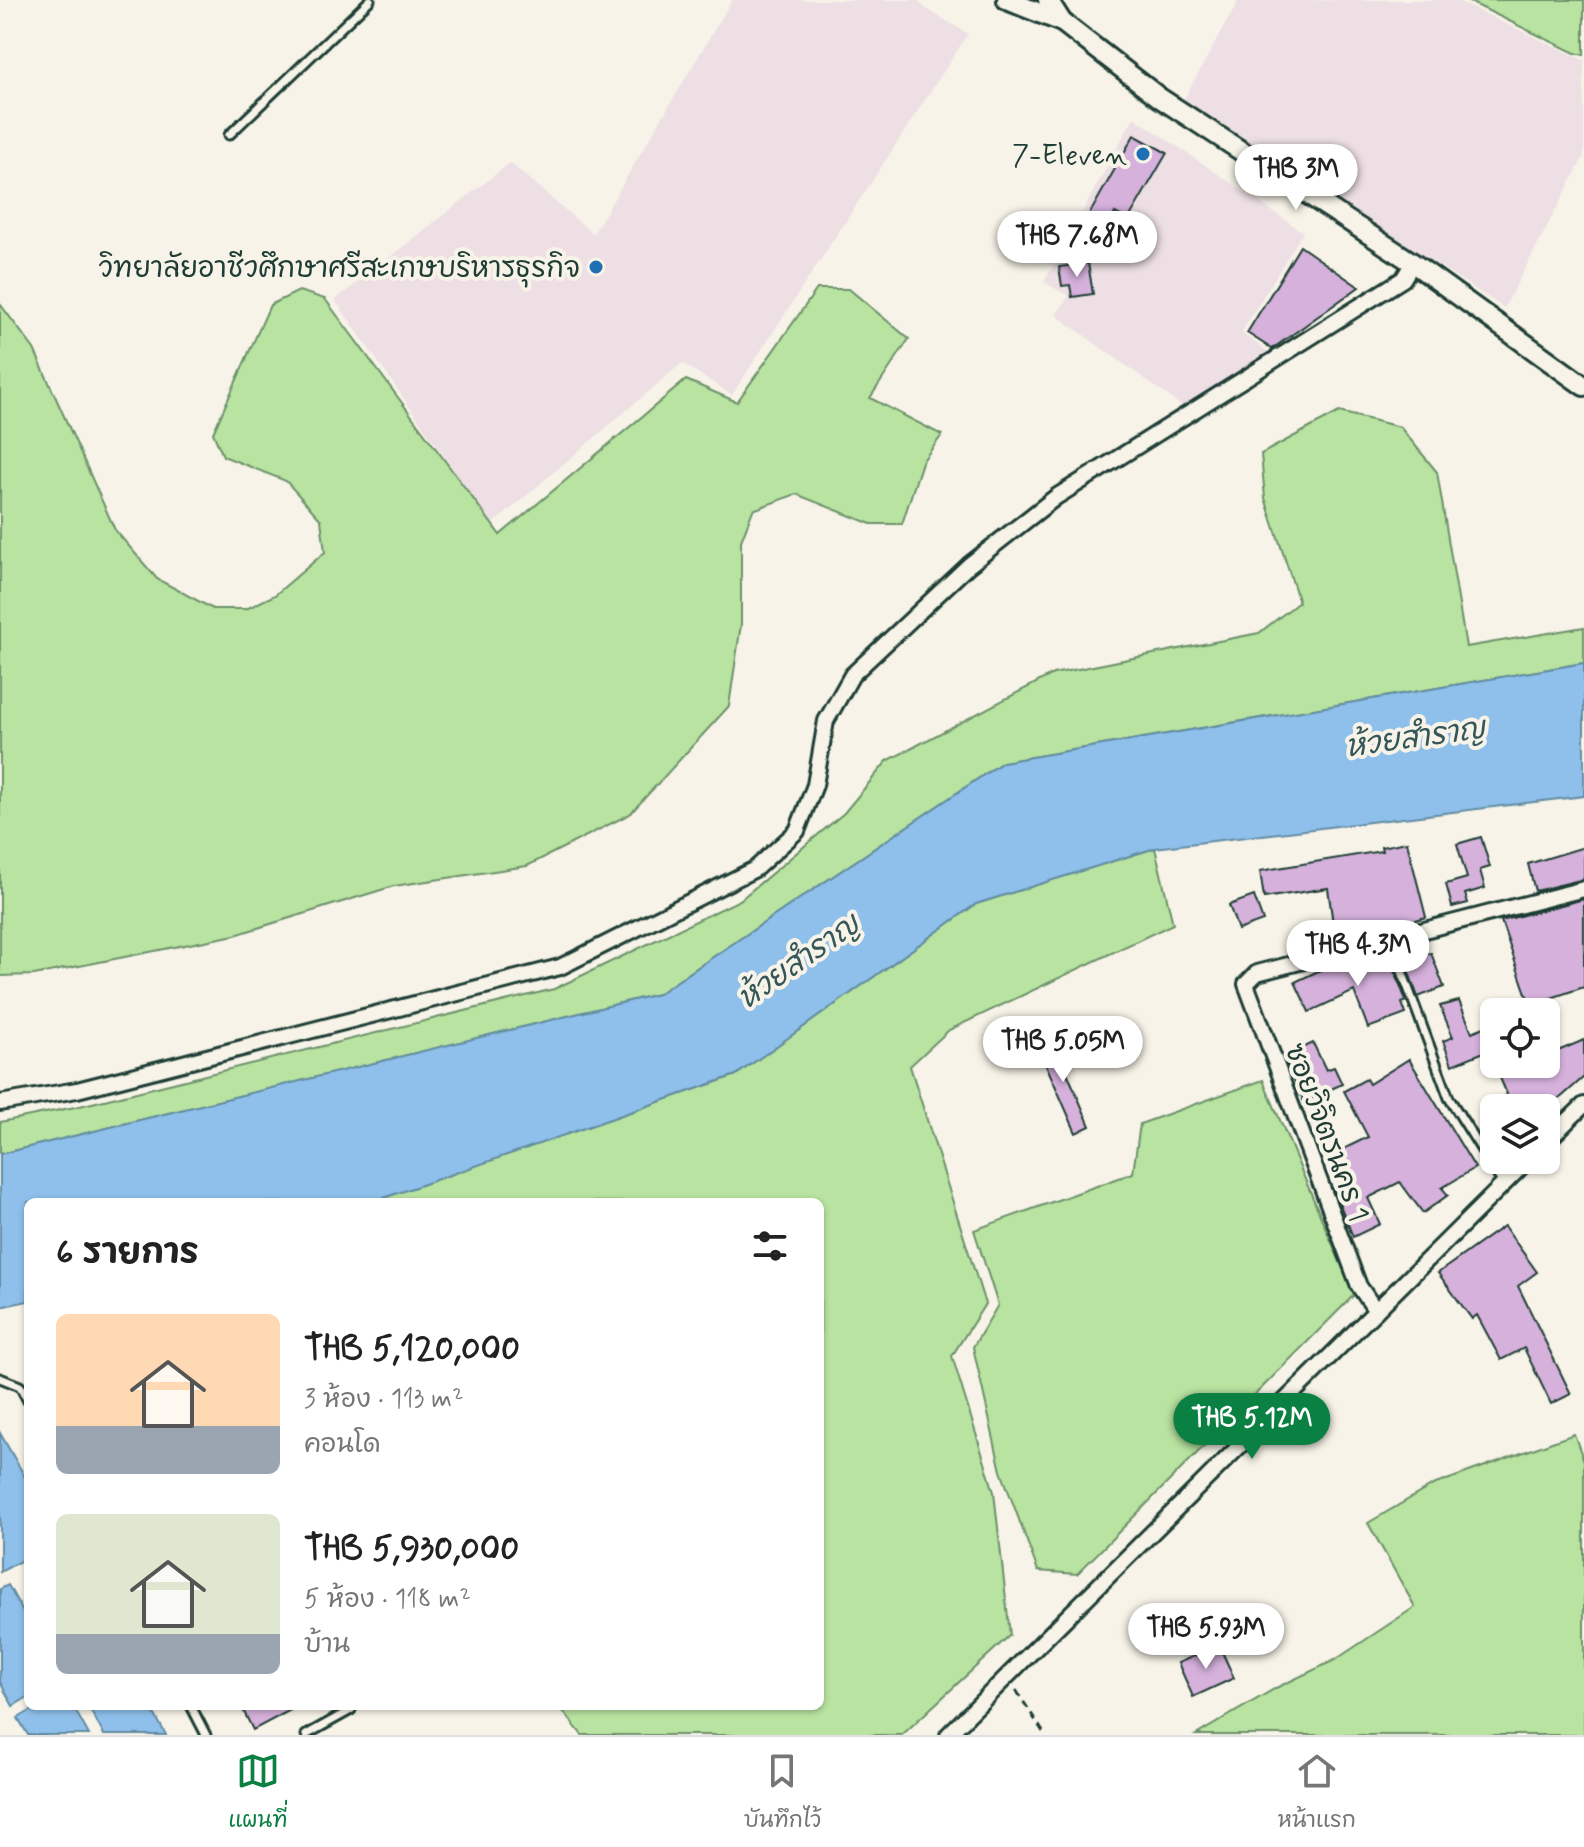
<!DOCTYPE html>
<html lang="th">
<meta charset="utf-8">
<style>
:root{--surface:#fff;--page:#f2f2f2;--text:#222;--muted:#767676;--line:#e0e0e0;--accent:#0b8043}
body{margin:0;font-family:Mynerve,"Playpen Sans Thai",sans-serif;background:var(--page);color:var(--text);height:100vh;display:flex;flex-direction:column;font-size:30px;white-space:nowrap}
*{box-sizing:border-box;margin:0}
p{font-size:26px;color:var(--muted)}
.icon{flex:none;width:44px;height:44px;fill:none;stroke:currentColor;stroke-width:2;stroke-linecap:round;stroke-linejoin:round}
.map{position:relative;flex:1;overflow:hidden}
.panel{position:absolute;left:24px;top:1198px;width:800px;height:512px;display:flex;flex-direction:column;background:var(--surface);border-radius:12px;box-shadow:0 2px 6px #0004}
.panel>*{flex:none}
.tools{position:absolute;left:1480px;top:998px;display:grid;gap:16px}
.tools a{display:grid;place-items:center;width:80px;height:80px;border-radius:12px;background:var(--surface);box-shadow:0 2px 6px #0004;font-size:40px}
.price{position:absolute;translate:-50% -68px;padding:0 18px;border-radius:28px;background:#fff;color:#222;font-size:26px;line-height:52px;filter:drop-shadow(0 2px 4px #0008)}
.price::after{content:'';position:absolute;left:50%;top:48px;width:24px;height:18px;margin-left:-12px;background:inherit;clip-path:polygon(0 0,100% 0,50% 100%)}
.price.current{background:var(--accent);color:#fff}
ul{padding:0;list-style:none}
li{display:flex;align-items:center;gap:24px;height:200px;padding:0 32px}
li span{display:grid;place-items:center;flex:none;width:224px;height:160px;border-radius:12px;color:#555}
li>.icon{margin-inline-start:auto}
span .icon{width:96px;height:96px;fill:#fffc;stroke-width:1}
li b{font-size:34px}
h2{display:flex;justify-content:space-between;align-items:center;height:96px;padding:0 32px;font-size:34px}
.dock{display:flex;justify-content:space-around;align-items:center;height:112px;border-top:2px solid var(--line);background:var(--surface);font-size:22px;color:var(--muted)}
.dock a{display:grid;justify-items:center;gap:4px}
.dock .current{color:var(--accent)}
.map>svg:first-child{display:block}
.built{fill:#eddfe4}
.green{fill:#b8e3a0;stroke:#6c906a;stroke-width:2}
.water{fill:#8fc0eb;stroke:#628ca2;stroke-width:2}
.building{fill:#d5b1dc;stroke:#1f3d34;stroke-width:2}
.lines{fill:none;stroke-linecap:round;stroke-linejoin:round}
.service-casing{stroke:#1f3d34;stroke-width:13}
.minor-casing{stroke:#1f3d34;stroke-width:20}
.tertiary-casing{stroke:#1f3d34;stroke-width:24}
.path{stroke:#1f3d34;stroke-width:3;stroke-dasharray:8 6;stroke-linecap:butt}
.service{stroke:#f7f3e8;stroke-width:7}
.minor{stroke:#f7f3e8;stroke-width:14}
.tertiary{stroke:#f7f3e8;stroke-width:18}
.poi-dot{fill:#1f6fb2;stroke:#f7f3e8;stroke-width:3}
.labels{text-anchor:middle;stroke-width:8;stroke-linejoin:round;paint-order:stroke}
.poi-label{font-size:28px;fill:#1f3d34;stroke:#f7f3e8;text-anchor:end}
.street-label{font-size:28px;fill:#1f3d34;stroke:#f7f3e8}
.water-label{font-size:30px;font-style:italic;fill:#355759;stroke:#f7f3e8}
</style>
<div class="map">
<svg width="1584" height="1735" viewBox="0 0 1584 1735">
<rect width="100%" height="100%" fill="#f7f3e8"/>
<filter id="ink" filterUnits="userSpaceOnUse"><feTurbulence type="fractalNoise" baseFrequency=".0125" numOctaves="2"/><feDisplacementMap in="SourceGraphic" scale="16" xChannelSelector="R" yChannelSelector="G"/><feConvolveMatrix kernelMatrix="1 2 1 2 8 2 1 2 1" color-interpolation-filters="sRGB"/></filter>
<g filter="url(#ink)">
<g class="built">
<path d="M732 0H918L925 8 968 34 732 395 682 363 492 525 335 300 510 163 593 234Z"/>
<path d="M1239 0H1455L1584 60V157L1504 308 1184 99Z"/>
<path d="M1134 117 1303 232 1241 333 1270 353 1183 407 1056 315 1069 296 1044 282Z"/>
</g>
<g class="green">
<path d="M1466 0H1584V55L1575 53Z"/>
<path d="M817 289H849L909 339 870 398 942 435 922 462 902 524H871L796 494 753 510 741 541V624L729 706 630 814 527 866 394 886 235 935 34 975 0 976V304L34 349 115 530 157 579 213 609H246L275 595 325 552 321 520 286 481 223 456 213 433 270 305 299 291 325 299 500 535 686 380 737 402Z"/>
<path d="M1339 412 1400 427 1437 472 1466 647 1584 627V663L1003 762 658 994 0 1154V1122L80 1106 554 989 740 900 844 813 887 761 1053 674 1259 633 1299 602 1265 498 1261 454Z"/>
<path d="M1155 848 1173 924 949 1030 910 1066 985 1304 952 1356 994 1492 1010 1635 902 1735H582L559 1706H820V1202H372L736 1075 976 904Z"/>
<path d="M1263 1080 1354 1295 1077 1574 1038 1571 1001 1471 973 1347 998 1305 974 1230 1133 1173 1140 1124Z"/>
<path d="M1574 1434 1584 1461V1735H1196L1276 1688 1335 1660 1415 1607 1368 1523 1433 1485Z"/>
</g>
<g class="water">
<path d="M1584 663V796L1155 848 976 904 736 1075 372 1202H28V1301L0 1307V1154L658 994 1003 762Z"/>
<path d="M0 1433 28 1482V1557L0 1572Z"/>
<path d="M8 1585 28 1621V1697L13 1706 0 1682V1589Z"/>
<path d="M39 1706H73L89 1735H28L18 1718Z"/>
<path d="M88 1706H150L166 1735H104Z"/>
</g>
<g class="building">
<path d="M1134 135 1167 153 1128 220 1115 213 1098 249 1076 238Z"/>
<path d="M1300 246 1359 287 1272 349 1247 333Z"/>
<path d="M1088 263 1093 294 1072 297 1070 285 1062 286 1059 267Z"/>
<path d="M1481 837 1490 867 1480 870 1485 888 1465 894 1468 903 1452 907 1446 884 1467 878 1457 844Z"/>
<path d="M1407 842 1426 917 1350 939 1349 928 1334 931 1328 888 1264 898 1260 871 1382 851 1381 847Z"/>
<path d="M1584 847V879L1535 891 1528 864Z"/>
<path d="M1254 896 1263 921 1238 930 1229 905Z"/>
<path d="M1584 899V987L1530 1005 1501 921Z"/>
<path d="M1383 951 1388 968 1393 966 1406 1001 1402 1003 1406 1014 1368 1028 1354 991 1309 1012 1295 982 1333 964Z"/>
<path d="M1431 953 1444 987 1418 997 1405 962Z"/>
<path d="M1459 1001 1472 1032 1494 1023V1048L1452 1065 1443 1041 1453 1037 1440 1006Z"/>
<path d="M1051 1035 1090 1126 1076 1133 1036 1042Z"/>
<path d="M1584 1040V1077L1549 1108H1489L1507 1094 1494 1064H1546V1056Z"/>
<path d="M1313 1043 1326 1070 1334 1067 1342 1084 1304 1102 1284 1057Z"/>
<path d="M1409 1059 1475 1168 1442 1188 1448 1195 1423 1213 1400 1182 1368 1198 1380 1224 1353 1237 1333 1188 1340 1185 1327 1157 1368 1137 1344 1091 1366 1079 1369 1084Z"/>
<path d="M1504 1226 1537 1272 1518 1286 1571 1394 1551 1404 1524 1348 1501 1360 1477 1315 1472 1319 1438 1273Z"/>
<path d="M1219 1645 1234 1678 1193 1697 1178 1663Z"/>
<path d="M250 1706H298L253 1730 243 1710Z"/>
</g>
<g class="lines">
<defs>
<g id="service">
<path d="M229 135 370 0"/>
<path d="M1390 939 1449 1098 1503 1184"/>
<path d="M0 1378 20 1386 28 1401"/>
<path d="M191 1706 206 1735"/>
<path d="M306 1735 351 1710"/>
</g>
<g id="minor">
<path d="M0 1103 77 1090 560 967 755 869 797 831 815 785 826 721 852 675 969 565 1056 497 1403 279 1413 263"/>
<path d="M1546 1142 1584 1105"/>
<path d="M1376 1311 1359 1286 1246 984 1257 973 1584 889"/>
<path d="M948 1735 1528 1160"/>
</g>
<g id="tertiary">
<path d="M1007 0 1062 22"/>
<path d="M1048 0 1062 22 1160 98 1413 263 1584 386"/>
</g>
</defs>
<use href="#service" class="service-casing"/>
<use href="#minor" class="minor-casing"/>
<use href="#tertiary" class="tertiary-casing"/>
<path class="path" d="M1016 1690 1045 1735"/>
<use href="#service" class="service"/>
<use href="#minor" class="minor"/>
<use href="#tertiary" class="tertiary"/>
</g>
</g>
<g class="poi-dot">
<circle cx="1143" cy="154" r="8"/>
<circle cx="596" cy="267" r="8"/>
</g>
<g class="labels">
<g class="poi-label">
<text x="1127" y="164">7-Eleven</text>
<text x="580" y="277">วิทยาลัยอาชีวศึกษาศรีสะเกษบริหารธุรกิจ</text>
</g>
<g class="street-label">
<text transform="translate(1328 1132) rotate(69)" y="10">ซอยวิจิตรนคร 1</text>
</g>
<g class="water-label">
<text transform="translate(1415 737) rotate(-8)" y="10">ห้วยสำราญ</text>
<text transform="translate(798 961) rotate(-35)" y="10">ห้วยสำราญ</text>
</g>
</g>
</svg>
<div class="tools">
<a><svg class="icon" aria-label="locate" viewBox="0 0 24 24"><circle cx="12" cy="12" r="6"/><path d="M12 2v4M12 18v4M2 12h4M18 12h4"/></svg></a>
<a><svg class="icon" aria-label="layers" viewBox="0 0 24 24"><path d="M12 4l9 5-9 5-9-5zM3 14l9 5 9-5"/></svg></a>
</div>
<b class="price" style="left:1296px;top:212px">THB 3M</b>
<b class="price" style="left:1077px;top:279px">THB 7.68M</b>
<b class="price" style="left:1358px;top:988px">THB 4.3M</b>
<b class="price" style="left:1063px;top:1084px">THB 5.05M</b>
<b class="price current" style="left:1252px;top:1461px">THB 5.12M</b>
<b class="price" style="left:1206px;top:1671px">THB 5.93M</b>
<section class="panel">
<h2>6 รายการ<svg class="icon" aria-label="filters" viewBox="0 0 24 24"><path d="M4 7h16M4 17h16"/><circle cx="9" cy="7" r="2"/><circle cx="15" cy="17" r="2"/></svg></h2>
<ul>
<li><span style="background:linear-gradient(#ffd9b3 70%,#9aa5b1 0)"><svg class="icon" aria-label="home" viewBox="0 0 24 24"><path d="M3 11l9-7 9 7M6 9v11h12V9"/></svg></span><div><b>THB 5,120,000</b><p>3 ห้อง · 113 m²</p><p>คอนโด</p></div></li>
<li><span style="background:linear-gradient(#dfe7d0 75%,#9aa5b1 0)"><svg class="icon" aria-label="home" viewBox="0 0 24 24"><path d="M3 11l9-7 9 7M6 9v11h12V9"/></svg></span><div><b>THB 5,930,000</b><p>5 ห้อง · 118 m²</p><p>บ้าน</p></div></li>
</ul>
</section>
</div>
<nav class="dock">
<a class="current"><svg class="icon" aria-label="map" viewBox="0 0 24 24"><path d="M3 6l6-2 6 2 6-2v14l-6 2-6-2-6 2zM9 4v14M15 6v14"/></svg>แผนที่</a>
<a><svg class="icon" aria-label="saved" viewBox="0 0 24 24"><path d="M7 4h10v16l-5-4-5 4z"/></svg>บันทึกไว้</a>
<a><svg class="icon" aria-label="home" viewBox="0 0 24 24"><path d="M3 11l9-7 9 7M6 9v11h12V9"/></svg>หน้าแรก</a>
</nav>
